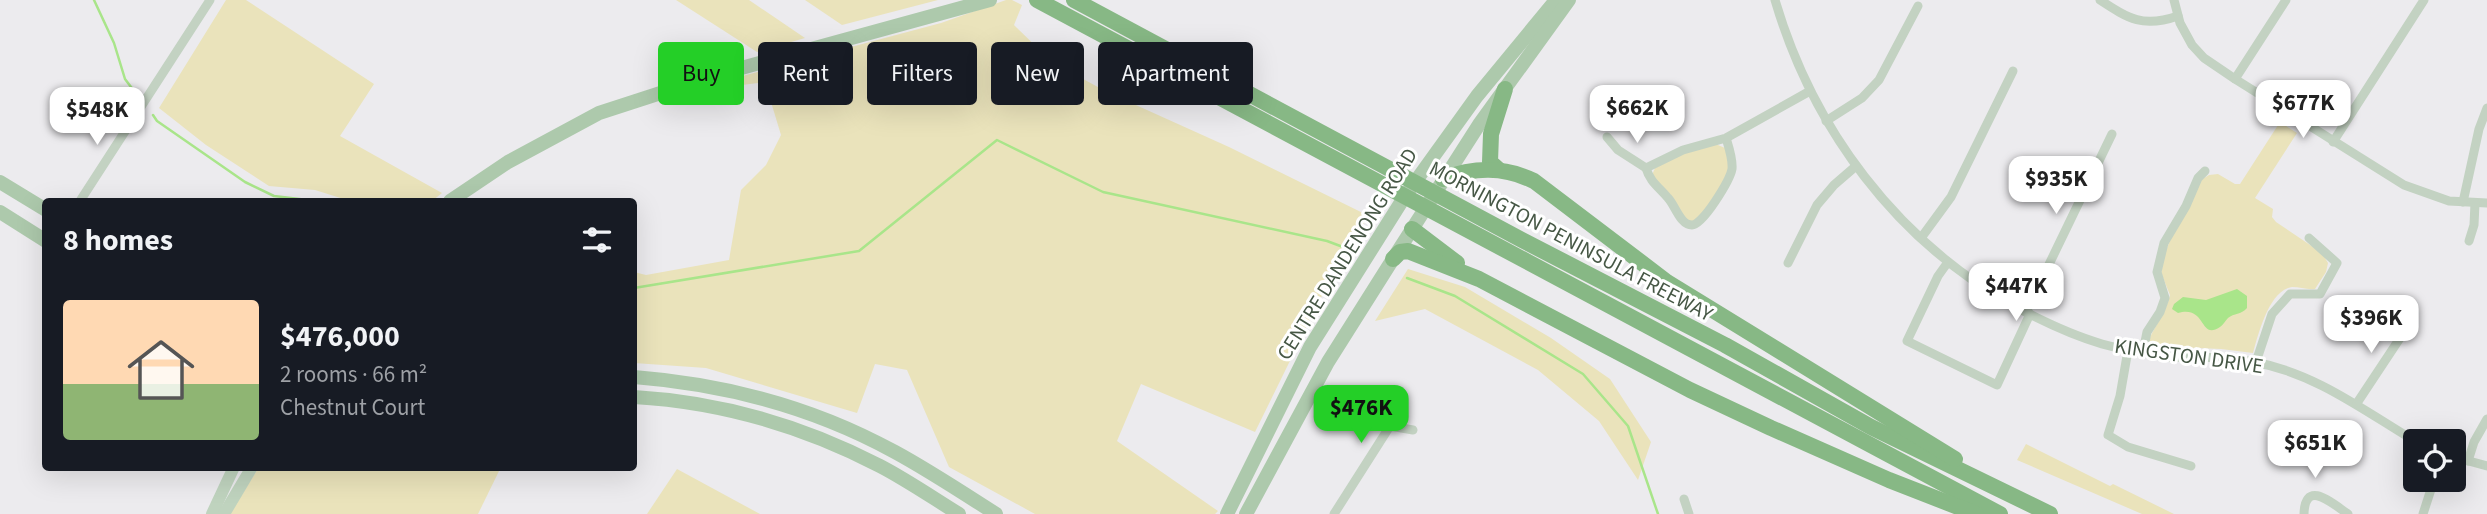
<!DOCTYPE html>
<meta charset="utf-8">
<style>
:root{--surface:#171b24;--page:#242831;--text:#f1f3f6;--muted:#9ea1a6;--accent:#24cf27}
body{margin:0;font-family:"Source Sans 3",sans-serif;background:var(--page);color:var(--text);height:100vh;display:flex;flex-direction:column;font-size:26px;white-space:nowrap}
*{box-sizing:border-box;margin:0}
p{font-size:23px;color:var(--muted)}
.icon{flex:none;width:38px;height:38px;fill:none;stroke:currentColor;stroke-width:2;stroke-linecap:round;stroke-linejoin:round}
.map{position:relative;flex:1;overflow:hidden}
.drawer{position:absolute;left:42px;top:198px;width:595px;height:273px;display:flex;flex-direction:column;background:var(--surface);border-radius:7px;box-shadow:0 7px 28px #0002}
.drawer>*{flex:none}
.top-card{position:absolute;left:658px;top:42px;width:665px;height:63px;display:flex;gap:14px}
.buttons{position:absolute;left:2403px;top:429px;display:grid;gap:14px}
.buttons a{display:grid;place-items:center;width:63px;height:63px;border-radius:7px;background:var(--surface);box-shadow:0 7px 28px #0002;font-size:35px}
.price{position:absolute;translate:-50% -60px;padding:0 16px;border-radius:14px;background:#fff;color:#222;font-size:23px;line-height:46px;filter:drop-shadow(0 2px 4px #0008)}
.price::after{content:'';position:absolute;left:50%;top:42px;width:21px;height:16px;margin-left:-10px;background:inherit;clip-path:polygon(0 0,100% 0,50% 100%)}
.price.on{background:var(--accent);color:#111}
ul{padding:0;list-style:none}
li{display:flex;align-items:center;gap:21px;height:175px;padding:0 21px}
li span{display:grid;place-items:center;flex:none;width:196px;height:140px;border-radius:7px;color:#555}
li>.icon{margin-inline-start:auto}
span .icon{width:84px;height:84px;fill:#fffc;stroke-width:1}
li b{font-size:30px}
h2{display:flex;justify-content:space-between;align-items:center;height:84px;padding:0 21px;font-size:30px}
.tag{padding:0 24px;border-radius:7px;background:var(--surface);box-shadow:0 7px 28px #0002;font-size:24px;line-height:63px}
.tag.on{background:var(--accent);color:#111}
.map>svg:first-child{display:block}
.green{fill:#eae3bb}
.water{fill:#a9e58a}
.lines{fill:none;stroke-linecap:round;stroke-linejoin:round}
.stream{stroke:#a9e58a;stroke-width:2.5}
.street{stroke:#c3d2c2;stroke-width:9}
.secondary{stroke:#bfd3be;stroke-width:12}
.primary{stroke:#adc9ac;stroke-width:14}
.highway{stroke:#87b885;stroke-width:16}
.labels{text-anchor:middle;stroke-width:6;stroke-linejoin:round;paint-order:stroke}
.street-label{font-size:21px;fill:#465745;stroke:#fff}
</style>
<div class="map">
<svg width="2487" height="514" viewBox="0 0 2487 514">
<rect width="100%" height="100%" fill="#ecebee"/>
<g class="green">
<path d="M226 0H246L374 84 340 136 442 193 432 201H350L315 190 269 186 206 145 159 108Z"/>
<path d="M676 0H749L805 38 757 52Z"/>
<path d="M805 0H938L842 25Z"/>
<path d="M1006 0H1012L1022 5 1014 25 1052 62 1107 92 1229 147 1369 216 1341 257 1255 432 1141 384 1117 441 1218 511 1215 514H1035L949 467 907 370 875 364 857 413 706 368 634 363V272L646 275 729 260 741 190 766 165 781 135 771 102 758 83 734 86 735 78 941 23Z"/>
<path d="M2280 122 2297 133 2255 198 2273 209 2272 217 2276 222 2322 253 2328 263 2326 272 2315 289C2307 290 2300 287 2292 287 2269 290 2258 335 2253 353L2221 349 2147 346C2152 328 2166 314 2170 295L2161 273 2165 253 2171 238 2189 207 2201 180 2209 175 2218 174 2235 184H2240Z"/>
<path d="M1708 145H1718L1725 148C1726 153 1729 159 1729 164 1728 183 1707 210 1693 222L1686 220 1652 175 1655 168 1683 153Z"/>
<path d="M1408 269 1465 287 1551 338 1610 379 1651 442 1638 480 1599 421 1538 370 1425 309 1375 321Z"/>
<path d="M2026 444 2110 486 2113 484 2174 514H2142L2017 460Z"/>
<path d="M259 467H501L478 514H230Z"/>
<path d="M677 469 760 514H647Z"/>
</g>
<path class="water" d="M2237 289 2247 296V308C2241 315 2234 313 2228 318 2225 321 2223 325 2220 327 2199 341 2207 305 2178 313L2172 309 2174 304 2183 297 2206 300Z"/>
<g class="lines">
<g class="stream">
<path d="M94 0 114 43 125 79 140 99"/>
<path d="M153 115 157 121 245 182 274 196 316 201"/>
<path d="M1407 278 1455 296 1583 374 1628 426 1658 514"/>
<path d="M634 288 859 251 997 140 1103 192 1327 241 1351 250"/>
</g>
<g class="street">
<path d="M1775 0C1813 129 1896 240 2014 306 2042 321 2071 335 2102 344 2124 350 2147 355 2170 357 2198 358 2226 356 2254 362 2315 373 2363 410 2415 441"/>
<path d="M2100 0C2129 19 2143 28 2178 16"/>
<path d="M2174 0 2180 23 2192 45 2204 58 2235 79 2404 185 2449 201 2487 203"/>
<path d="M2235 79 2286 0"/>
<path d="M1826 121 1862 98 1879 80 1918 6"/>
<path d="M1607 137 1618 150 1646 168"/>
<path d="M1726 138C1729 148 1733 159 1732 169 1730 180 1703 225 1692 225 1680 225 1675 205 1668 198 1659 187 1650 182 1646 168L1683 150 1726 138 1810 91"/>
<path d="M2333 142 2424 0"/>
<path d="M80 201 210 0"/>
<path d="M2463 202 2479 129 2487 108"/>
<path d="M1921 238 1951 197 2013 71"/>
<path d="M2469 241 2474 225 2475 203"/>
<path d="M1948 262 1938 276 1907 341 1997 385 2030 314"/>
<path d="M1788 263 1817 205 1834 185 1856 166"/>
<path d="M2026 312 2112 134"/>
<path d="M2128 350 2120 396 2108 435 2128 447 2191 466"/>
<path d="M2143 352 2147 332 2160 312 2165 298 2157 272 2164 243 2186 206 2198 178 2205 171"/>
<path d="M2256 362 2272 314 2290 294H2320L2337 263 2309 238"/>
<path d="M2357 403 2410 323"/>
<path d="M2454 457 2487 466"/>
<path d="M2468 461 2474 442 2487 419"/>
<path d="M1684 499 1689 514"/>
<path d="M1334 514 1390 426 1413 430"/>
<path d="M2304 514C2305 478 2333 504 2348 514"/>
<path d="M2423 514 2434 480"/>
</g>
<g class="secondary">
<path d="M212 514 234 467"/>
<path d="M224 514 252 467"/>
</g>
<g class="primary">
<path d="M0 182 46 210"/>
<path d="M450 201 508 162 599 113 716 75 990 0"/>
<path d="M0 212 46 241"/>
<path d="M634 377C724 384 815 408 895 452 930 471 963 493 996 514"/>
<path d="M634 397C721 402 803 426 880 466 907 480 933 498 959 514"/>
<path d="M1227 514 1310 347 1405 196 1477 96 1556 0"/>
<path d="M1246 514 1328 362 1393 259 1480 123 1569 0"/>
</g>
<g class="highway">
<path d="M1037 0 2000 514"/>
<path d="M1074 0 1522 240 1725 345 1871 427 2050 514"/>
<path d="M1499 170 1490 162 1491 134 1505 89"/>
<path d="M1443 179C1474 167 1503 166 1534 181L1667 282 1955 459"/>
<path d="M1412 229 1457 263"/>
<path d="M1393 259 1400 252 1408 251 1479 279 1690 390 1771 428 1889 480 1976 514"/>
</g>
</g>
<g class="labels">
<g class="street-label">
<text transform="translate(1571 241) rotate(28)" y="7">MORNINGTON PENINSULA FREEWAY</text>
<text transform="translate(1347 254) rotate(-58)" y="7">CENTRE DANDENONG ROAD</text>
<text transform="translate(2189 356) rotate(8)" y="7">KINGSTON DRIVE</text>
</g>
</g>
</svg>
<div class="buttons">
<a><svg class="icon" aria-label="locate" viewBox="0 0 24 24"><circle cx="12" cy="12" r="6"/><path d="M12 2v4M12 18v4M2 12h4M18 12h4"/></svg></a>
</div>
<b class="price" style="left:2303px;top:140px">$677K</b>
<b class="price" style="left:1637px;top:145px">$662K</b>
<b class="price" style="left:97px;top:147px">$548K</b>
<b class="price" style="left:2056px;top:216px">$935K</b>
<b class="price" style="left:2016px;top:323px">$447K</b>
<b class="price" style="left:2371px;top:355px">$396K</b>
<b class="price on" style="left:1361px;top:445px">$476K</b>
<b class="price" style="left:2315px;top:480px">$651K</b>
<div class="top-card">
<a class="tag on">Buy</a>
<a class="tag">Rent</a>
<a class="tag">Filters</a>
<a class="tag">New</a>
<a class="tag">Apartment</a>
</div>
<section class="drawer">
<h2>8 homes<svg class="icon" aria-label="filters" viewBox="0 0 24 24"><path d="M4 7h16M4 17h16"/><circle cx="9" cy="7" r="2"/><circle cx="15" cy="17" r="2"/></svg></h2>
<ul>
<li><span style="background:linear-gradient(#ffd9b3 60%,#8fb573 0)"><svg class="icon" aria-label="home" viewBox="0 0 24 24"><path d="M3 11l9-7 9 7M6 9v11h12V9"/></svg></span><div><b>$476,000</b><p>2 rooms · 66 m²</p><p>Chestnut Court</p></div></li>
</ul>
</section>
</div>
